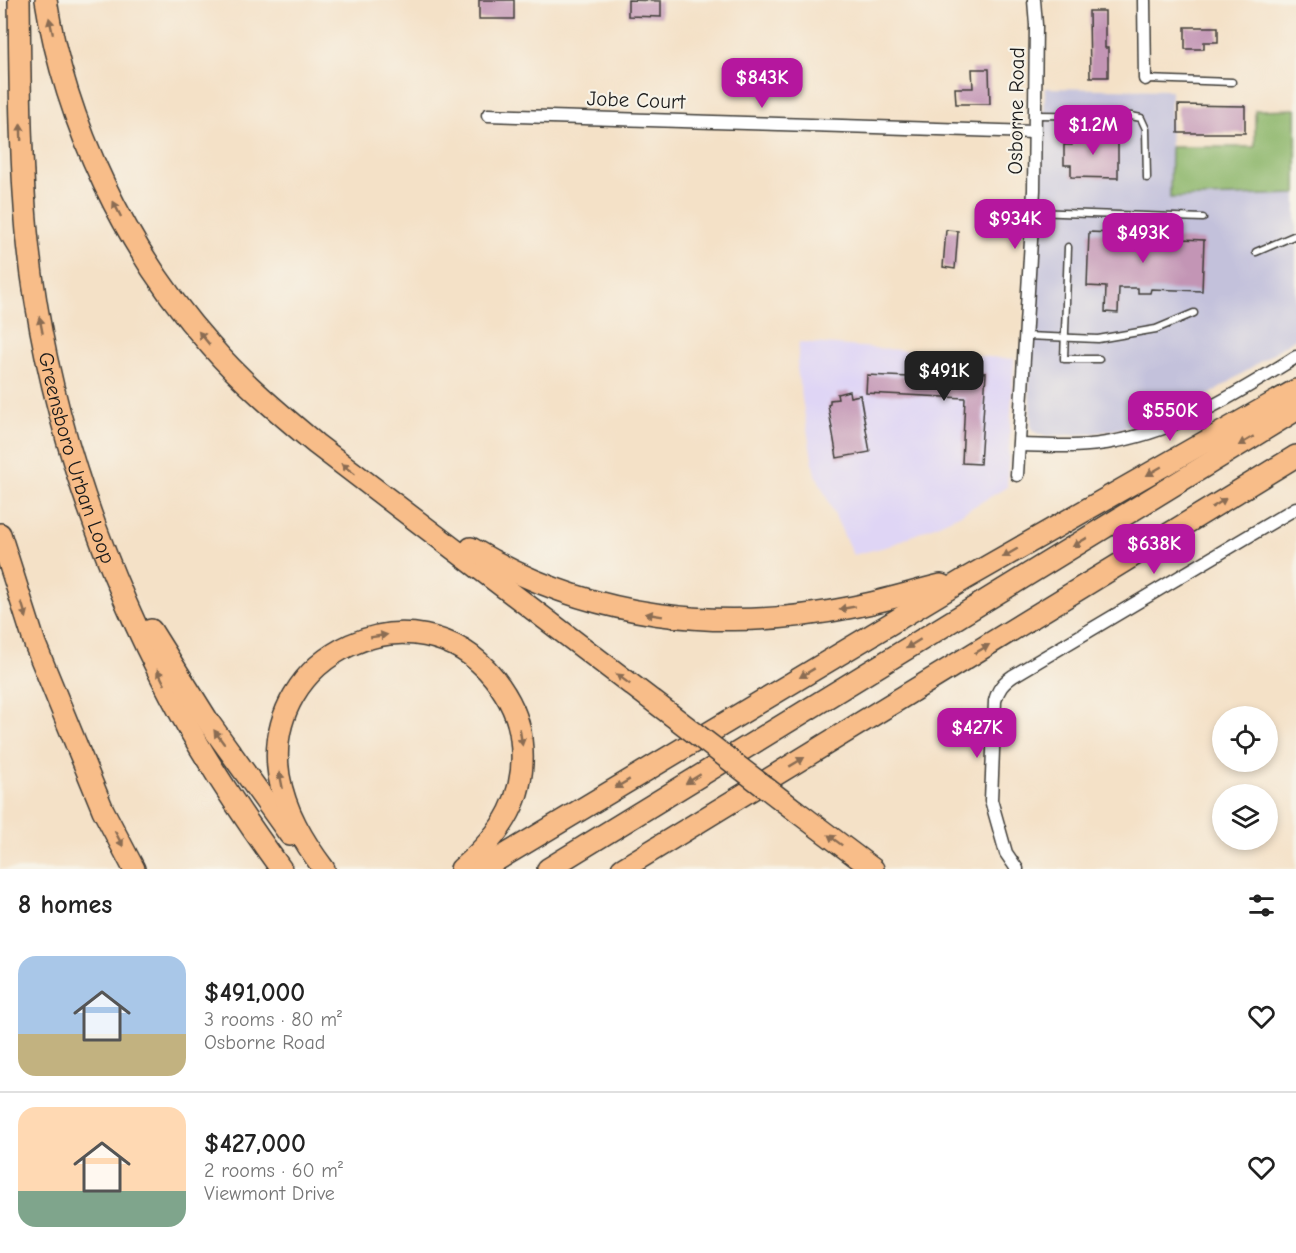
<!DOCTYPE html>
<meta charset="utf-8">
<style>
:root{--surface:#fff;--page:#f2f2f2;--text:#222;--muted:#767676;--line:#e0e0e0;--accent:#b5179e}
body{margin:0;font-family:"Comic Neue",sans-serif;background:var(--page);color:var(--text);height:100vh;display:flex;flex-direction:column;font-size:22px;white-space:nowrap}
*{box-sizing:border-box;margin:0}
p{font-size:20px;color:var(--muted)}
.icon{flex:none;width:33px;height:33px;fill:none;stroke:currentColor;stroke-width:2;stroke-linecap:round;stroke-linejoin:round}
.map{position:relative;height:869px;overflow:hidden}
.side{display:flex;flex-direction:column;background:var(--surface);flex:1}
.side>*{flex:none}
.fabs{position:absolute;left:1212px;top:706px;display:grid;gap:12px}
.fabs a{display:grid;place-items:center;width:66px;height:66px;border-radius:50%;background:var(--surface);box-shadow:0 3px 9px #0003;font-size:30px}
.price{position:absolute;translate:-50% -51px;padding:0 14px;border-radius:12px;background:var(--accent);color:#fff;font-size:20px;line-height:39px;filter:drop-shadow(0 2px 3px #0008)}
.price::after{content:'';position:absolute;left:50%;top:36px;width:18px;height:14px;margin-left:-9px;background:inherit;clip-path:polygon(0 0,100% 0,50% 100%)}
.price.active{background:#222;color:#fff}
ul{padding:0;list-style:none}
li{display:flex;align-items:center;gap:18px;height:150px;padding:0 18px}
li+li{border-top:2px solid var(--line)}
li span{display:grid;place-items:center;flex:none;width:168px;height:120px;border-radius:18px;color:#555}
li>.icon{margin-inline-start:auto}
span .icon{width:72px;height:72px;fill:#fffc;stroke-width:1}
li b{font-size:26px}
h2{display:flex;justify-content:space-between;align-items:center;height:72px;padding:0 18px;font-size:26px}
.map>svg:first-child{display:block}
.built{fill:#dfd5f5}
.industrial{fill:#c3c1db}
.forest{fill:#90b86e;stroke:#566a45;stroke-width:1.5}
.building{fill:#c395b5}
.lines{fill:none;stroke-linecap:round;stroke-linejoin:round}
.service-casing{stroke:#3c3a36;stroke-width:9}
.minor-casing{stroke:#3c3a36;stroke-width:15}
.motorway-casing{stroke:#3c3a36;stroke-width:24}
.service{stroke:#fff;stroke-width:6}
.minor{stroke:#fff;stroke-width:12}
.motorway{stroke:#f8bd89;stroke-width:21}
.motorway-bridge-casing{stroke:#3c3a36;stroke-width:24;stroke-linecap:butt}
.motorway-bridge{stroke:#f8bd89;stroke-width:21}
.oneway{fill:#8a6c52}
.labels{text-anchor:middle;stroke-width:4.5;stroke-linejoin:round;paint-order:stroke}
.street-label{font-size:21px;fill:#1c1c1c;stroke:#f7f3e8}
</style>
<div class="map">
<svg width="1296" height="869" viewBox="0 0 1296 869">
<rect width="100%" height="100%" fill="#f7f3e8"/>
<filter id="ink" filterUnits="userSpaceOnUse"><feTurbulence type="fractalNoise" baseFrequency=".0167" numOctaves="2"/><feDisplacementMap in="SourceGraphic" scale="12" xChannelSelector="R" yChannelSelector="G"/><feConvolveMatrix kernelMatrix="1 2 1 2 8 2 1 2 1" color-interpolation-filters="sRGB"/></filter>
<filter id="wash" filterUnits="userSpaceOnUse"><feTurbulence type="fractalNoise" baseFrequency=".008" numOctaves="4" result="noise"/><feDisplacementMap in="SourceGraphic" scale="24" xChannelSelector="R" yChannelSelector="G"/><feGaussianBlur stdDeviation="1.35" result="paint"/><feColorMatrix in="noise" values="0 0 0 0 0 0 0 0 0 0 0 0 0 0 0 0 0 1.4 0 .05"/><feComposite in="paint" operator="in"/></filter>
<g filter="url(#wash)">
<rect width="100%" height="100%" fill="#f4e1c7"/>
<path class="built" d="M799 342 1014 359 1007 487 959 515 889 546 853 555 814 470 797 369Z"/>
<path class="industrial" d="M1045 88 1171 90 1170 198 1296 194V338L1211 394 1136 426 1090 434 1045 436 1036 433 1031 427 1029 384 1041 192Z"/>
<path class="forest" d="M1296 109V194L1170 198 1171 147H1255V110Z"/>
<g id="blocks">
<g class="building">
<rect x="479" y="0" width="35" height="19"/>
<path d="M628 0 661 1V17L628 16Z"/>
<path d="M1089 11H1105V48H1108V77H1090Z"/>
<path d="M1185 27H1218V42H1204V49H1185Z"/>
<path d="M972 69H989L990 104H956L955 88H973Z"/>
<path d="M1178 105 1245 106V133H1178Z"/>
<path d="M1072 135 1118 136V178L1071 177V165H1064V145H1072Z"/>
<path d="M946 230 958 231 955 269 943 267Z"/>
<path d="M1089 232 1158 235V238L1204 240 1202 291 1151 289 1150 293H1138V288H1119L1118 313 1105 312 1106 287 1087 286Z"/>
<path d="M973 372 986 373 980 464 962 463 965 398 866 393 867 375 951 379V382L972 383Z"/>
<path d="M849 391 850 397 860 395 870 452 837 458 828 405 830 404V400L838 399 837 394Z"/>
</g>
</g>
</g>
<g filter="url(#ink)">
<use href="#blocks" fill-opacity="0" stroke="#3c3a36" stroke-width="1.5"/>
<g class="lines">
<defs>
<g id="service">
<path d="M1145 79 1232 82"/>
<path d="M1035 115 1131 116 1141 118 1146 129 1147 178"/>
<path d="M1033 212 1203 218"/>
<path d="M1068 247 1064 359H1099"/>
<path d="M1256 252 1296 235"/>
<path d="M1026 336 1098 339 1156 329 1194 313"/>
</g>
<g id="minor">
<path d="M1144 0 1145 79"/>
<path d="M488 115 1035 132"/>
<path d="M1020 445C1051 446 1085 448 1117 441 1184 428 1239 392 1296 357"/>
<path d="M1017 475 1034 190 1036 25 1034 0"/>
<path d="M1017 869 1006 853 991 800 995 701C998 689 1003 683 1013 676L1296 508"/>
</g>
<g id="motorway">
<path id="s1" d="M19 0C20 78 20 155 27 232 42 392 96 555 171 696 203 757 241 814 281 869"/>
<path d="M46 0C65 123 127 252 210 345 242 382 279 413 316 444L670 714"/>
<path d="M0 534 35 644 103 810 134 869"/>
<path d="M471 548C588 619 721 634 853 607 883 601 912 592 941 585"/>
<path d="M151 630 210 724 290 835"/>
<path d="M796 811 873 869"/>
<path d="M324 869C303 841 285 811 279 776 260 653 417 582 494 678 508 696 519 716 521 739 528 796 503 833 461 869"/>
<path d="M482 869 965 579 1296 390"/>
<path d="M548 869 1296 410"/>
<path d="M622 869 1296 456"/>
</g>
</defs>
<use href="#service" class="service-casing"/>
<use href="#minor" class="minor-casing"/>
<use href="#motorway" class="motorway-casing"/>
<use href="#service" class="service"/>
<use href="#minor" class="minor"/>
<use href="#motorway" class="motorway"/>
<defs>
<path id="motorway-bridge" d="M670 714 796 811"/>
</defs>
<use href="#motorway-bridge" class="motorway-bridge-casing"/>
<use href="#motorway-bridge" class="motorway-bridge"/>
</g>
<defs><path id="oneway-solid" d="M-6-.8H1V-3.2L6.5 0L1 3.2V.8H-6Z" transform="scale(1.5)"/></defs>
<g class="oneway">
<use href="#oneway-solid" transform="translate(51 26) rotate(-103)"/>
<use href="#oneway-solid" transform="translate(21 132) rotate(-91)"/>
<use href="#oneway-solid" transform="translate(117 209) rotate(-117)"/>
<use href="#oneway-solid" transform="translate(41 325) rotate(-101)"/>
<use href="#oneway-solid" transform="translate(204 338) rotate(-130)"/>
<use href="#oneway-solid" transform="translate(1246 441) rotate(149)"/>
<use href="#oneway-solid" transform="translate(348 469) rotate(-142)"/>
<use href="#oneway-solid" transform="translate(1154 471) rotate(150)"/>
<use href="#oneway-solid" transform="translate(1219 503) rotate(-32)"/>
<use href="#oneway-solid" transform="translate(1080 542) rotate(149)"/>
<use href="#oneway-solid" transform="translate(1010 553) rotate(150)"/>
<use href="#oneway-solid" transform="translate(847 608) rotate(170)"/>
<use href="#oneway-solid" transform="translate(24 610) rotate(73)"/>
<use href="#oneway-solid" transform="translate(654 615) rotate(-171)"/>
<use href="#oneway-solid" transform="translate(379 636) rotate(-9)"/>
<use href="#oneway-solid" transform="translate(913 644) rotate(148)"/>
<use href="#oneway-solid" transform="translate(982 649) rotate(-31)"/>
<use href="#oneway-solid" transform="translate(807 673) rotate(149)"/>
<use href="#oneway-solid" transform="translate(161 677) rotate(-116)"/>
<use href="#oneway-solid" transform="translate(623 679) rotate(-143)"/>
<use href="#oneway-solid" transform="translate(219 737) rotate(-126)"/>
<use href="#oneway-solid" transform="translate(521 737) rotate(81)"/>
<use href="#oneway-solid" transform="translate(797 762) rotate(-31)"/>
<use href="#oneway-solid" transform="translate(693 779) rotate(148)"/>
<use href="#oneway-solid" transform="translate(281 780) rotate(-101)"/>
<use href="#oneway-solid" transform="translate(622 784) rotate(149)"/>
<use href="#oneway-solid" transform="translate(119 839) rotate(62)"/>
<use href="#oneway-solid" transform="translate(835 840) rotate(-143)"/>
</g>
</g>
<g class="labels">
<g class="street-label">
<text transform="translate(636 100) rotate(2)" y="7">Jobe Court</text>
<text transform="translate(1016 111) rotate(-89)" y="7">Osborne Road</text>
<text dy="7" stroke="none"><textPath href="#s1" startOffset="464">Greensboro Urban Loop</textPath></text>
</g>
</g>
</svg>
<div class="fabs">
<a><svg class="icon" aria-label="locate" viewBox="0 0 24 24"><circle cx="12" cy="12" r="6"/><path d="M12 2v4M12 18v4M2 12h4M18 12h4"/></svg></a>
<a><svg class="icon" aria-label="layers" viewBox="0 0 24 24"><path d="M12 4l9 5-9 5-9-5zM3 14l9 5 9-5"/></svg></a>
</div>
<b class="price" style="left:762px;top:109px">$843K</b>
<b class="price" style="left:1093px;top:156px">$1.2M</b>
<b class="price" style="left:1015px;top:250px">$934K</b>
<b class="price" style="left:1143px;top:264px">$493K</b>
<b class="price active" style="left:944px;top:402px">$491K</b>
<b class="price" style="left:1170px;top:442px">$550K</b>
<b class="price" style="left:1154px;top:575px">$638K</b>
<b class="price" style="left:977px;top:759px">$427K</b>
</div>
<section class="side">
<h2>8 homes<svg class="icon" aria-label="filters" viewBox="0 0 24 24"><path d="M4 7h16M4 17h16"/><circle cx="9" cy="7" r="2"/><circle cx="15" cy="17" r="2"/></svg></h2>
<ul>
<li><span style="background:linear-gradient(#a9c7e8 65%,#c2b280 0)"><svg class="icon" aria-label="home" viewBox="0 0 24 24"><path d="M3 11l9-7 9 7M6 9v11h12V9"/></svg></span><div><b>$491,000</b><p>3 rooms · 80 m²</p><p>Osborne Road</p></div><svg class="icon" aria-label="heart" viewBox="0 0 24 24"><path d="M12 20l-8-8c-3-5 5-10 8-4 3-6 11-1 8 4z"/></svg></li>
<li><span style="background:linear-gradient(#ffd9b3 70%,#7fa58c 0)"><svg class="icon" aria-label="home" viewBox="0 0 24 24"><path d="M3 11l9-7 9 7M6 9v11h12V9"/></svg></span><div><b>$427,000</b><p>2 rooms · 60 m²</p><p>Viewmont Drive</p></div><svg class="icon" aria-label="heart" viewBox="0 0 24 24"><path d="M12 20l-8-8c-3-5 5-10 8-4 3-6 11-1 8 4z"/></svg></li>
</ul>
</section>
